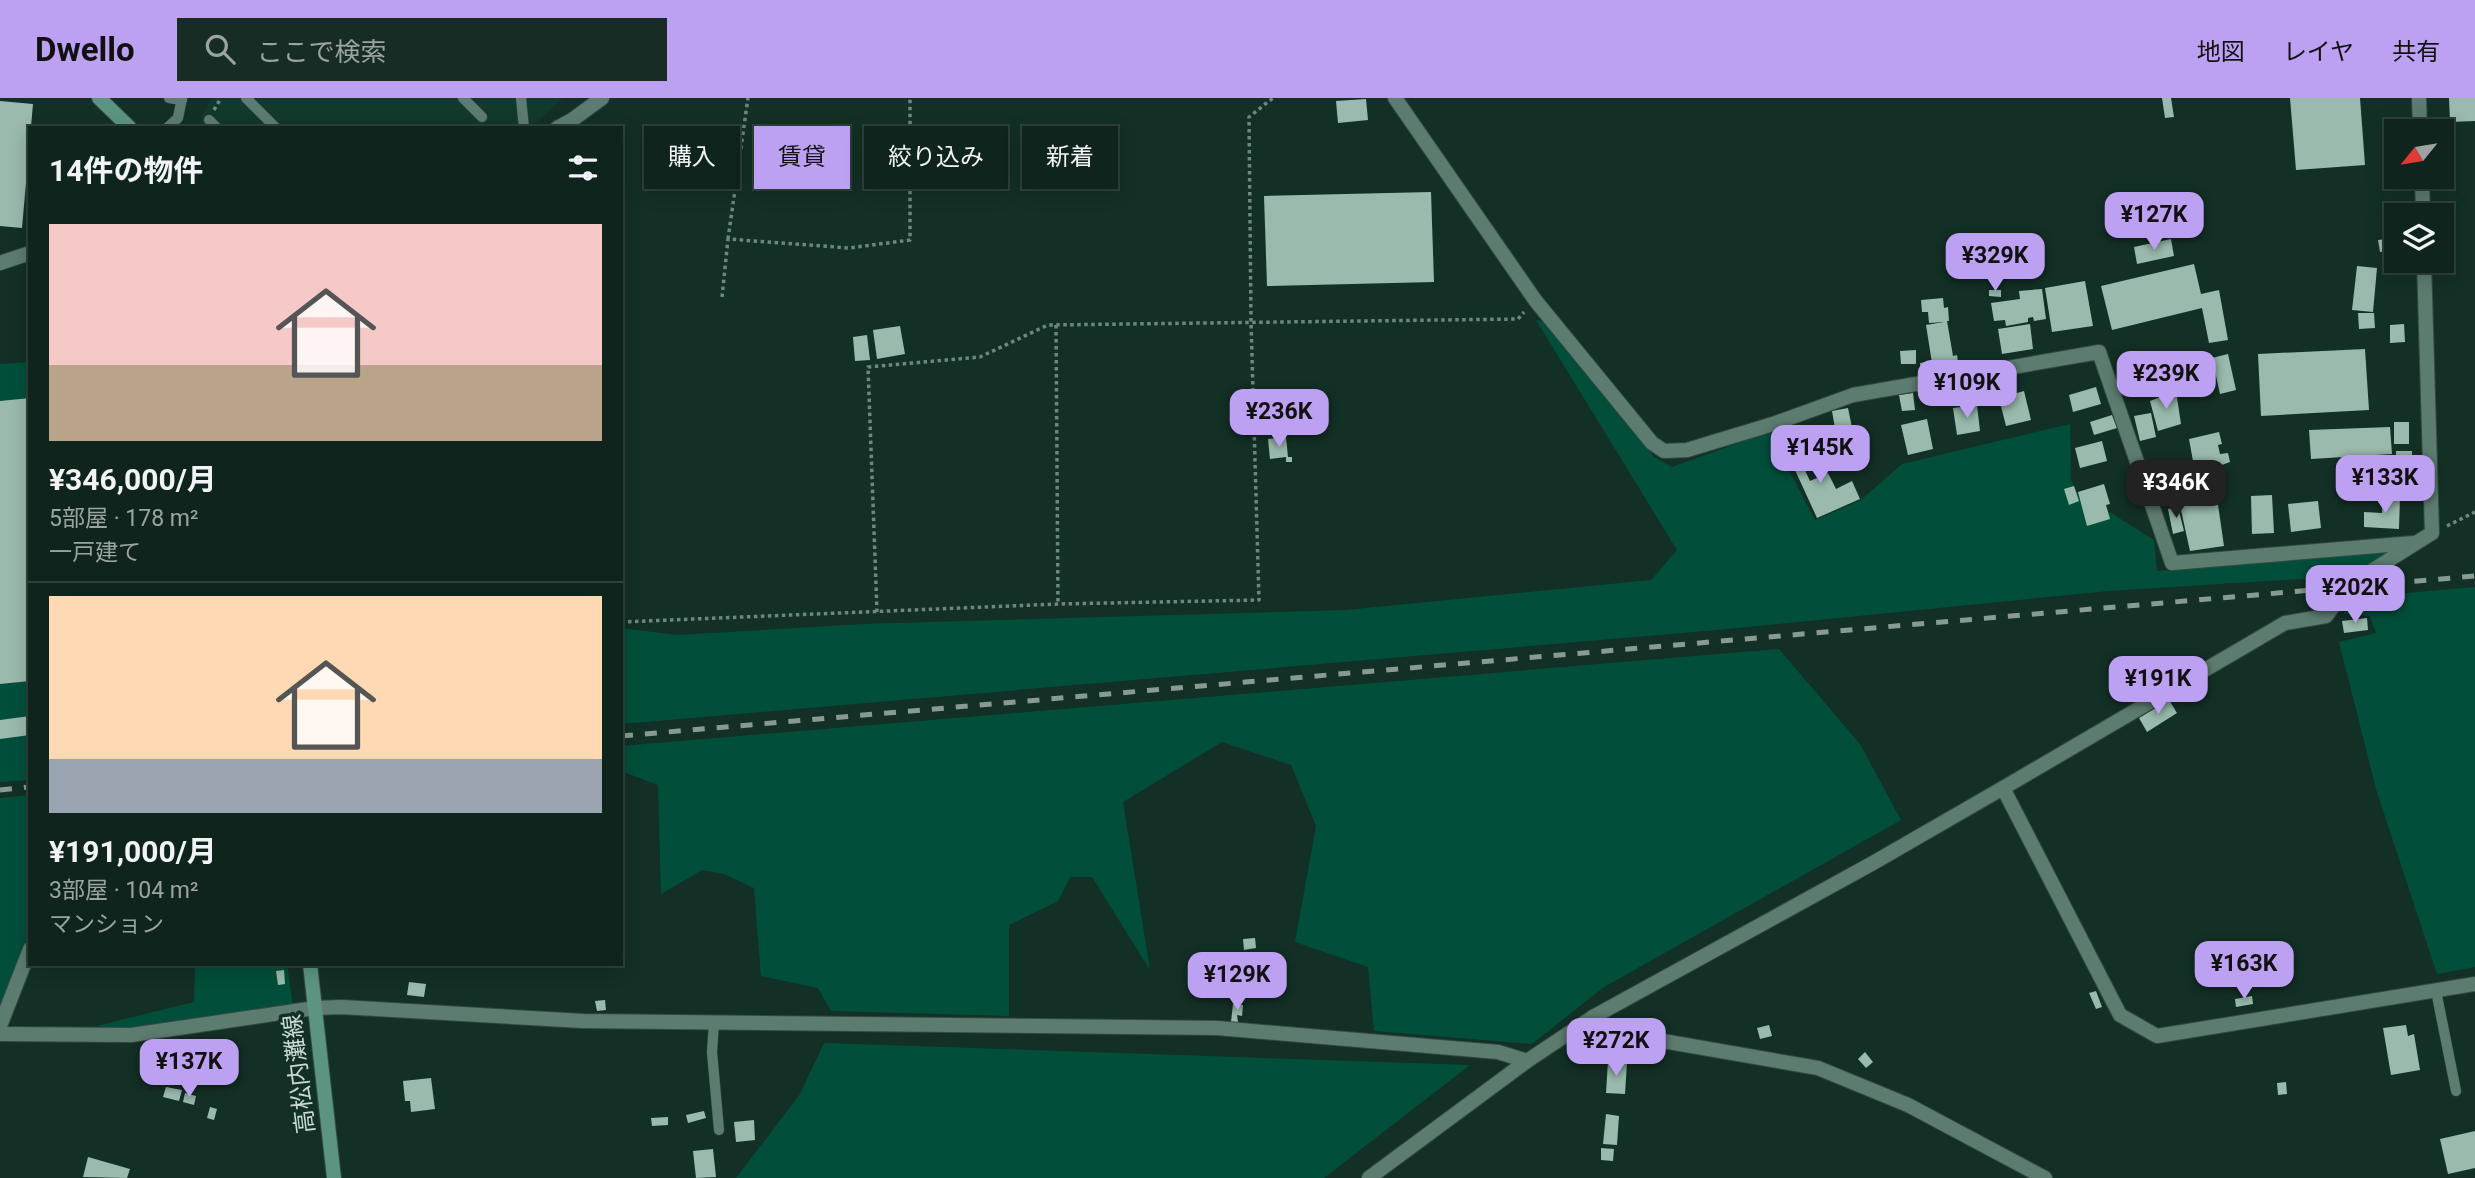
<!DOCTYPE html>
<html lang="ja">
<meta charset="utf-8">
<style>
:root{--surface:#0e241c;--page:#172c25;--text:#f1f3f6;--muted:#9ba4a3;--line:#2e413b;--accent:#bca0f2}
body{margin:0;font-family:Roboto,"Noto Sans JP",sans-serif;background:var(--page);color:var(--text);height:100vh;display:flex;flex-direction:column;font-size:26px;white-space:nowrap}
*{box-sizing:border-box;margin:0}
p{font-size:23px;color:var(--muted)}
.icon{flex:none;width:38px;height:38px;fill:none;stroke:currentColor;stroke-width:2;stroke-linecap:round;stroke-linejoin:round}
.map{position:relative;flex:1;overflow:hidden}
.panel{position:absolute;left:28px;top:28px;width:595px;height:840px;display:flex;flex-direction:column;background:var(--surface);border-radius:0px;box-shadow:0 4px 18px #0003,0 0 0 2px var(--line)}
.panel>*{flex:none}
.top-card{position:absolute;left:644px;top:28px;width:665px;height:63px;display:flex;gap:14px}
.needle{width:46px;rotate:240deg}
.buttons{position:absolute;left:2384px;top:21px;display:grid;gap:14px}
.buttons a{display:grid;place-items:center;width:70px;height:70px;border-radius:0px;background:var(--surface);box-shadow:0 4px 18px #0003,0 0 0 2px var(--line);font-size:35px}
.price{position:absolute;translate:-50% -60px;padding:0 16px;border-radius:14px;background:var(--accent);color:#111;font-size:23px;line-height:46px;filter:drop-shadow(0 2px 4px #0008)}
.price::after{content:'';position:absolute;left:50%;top:42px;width:21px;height:16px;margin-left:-10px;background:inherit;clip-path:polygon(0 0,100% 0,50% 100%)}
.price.current{background:#222;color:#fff}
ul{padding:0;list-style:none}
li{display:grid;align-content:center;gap:14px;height:371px;padding:0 21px}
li+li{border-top:2px solid var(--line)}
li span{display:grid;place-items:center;height:217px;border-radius:0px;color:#555}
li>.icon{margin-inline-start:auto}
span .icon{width:126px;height:126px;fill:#fffc;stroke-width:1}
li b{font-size:30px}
h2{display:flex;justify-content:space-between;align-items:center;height:84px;padding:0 21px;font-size:30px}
.pill{padding:0 24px;border-radius:0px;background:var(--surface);box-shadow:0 4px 18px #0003,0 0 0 2px var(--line);font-size:24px;line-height:63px}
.pill.current{background:var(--accent);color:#111}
header{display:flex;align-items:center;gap:42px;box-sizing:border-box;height:98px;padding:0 35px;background:var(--accent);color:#111}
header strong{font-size:33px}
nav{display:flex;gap:38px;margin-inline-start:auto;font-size:24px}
.search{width:490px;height:63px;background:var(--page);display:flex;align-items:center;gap:18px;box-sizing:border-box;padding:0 24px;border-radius:0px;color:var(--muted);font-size:26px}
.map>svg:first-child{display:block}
.built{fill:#11392c}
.green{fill:#014f3b}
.building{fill:#99baad}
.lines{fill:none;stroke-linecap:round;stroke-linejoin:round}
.service-casing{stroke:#344a42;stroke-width:11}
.minor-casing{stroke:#344a42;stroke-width:16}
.tertiary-casing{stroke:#344a42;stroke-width:16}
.secondary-casing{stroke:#344a42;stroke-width:16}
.path{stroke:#6f857e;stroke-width:3.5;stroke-dasharray:3.5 3.5;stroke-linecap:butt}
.service{stroke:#5d7c70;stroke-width:10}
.minor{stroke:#5d7c70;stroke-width:14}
.tertiary{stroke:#5d7c70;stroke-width:14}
.secondary{stroke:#5b9581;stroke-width:14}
.rail{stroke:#879b94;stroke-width:5;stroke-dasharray:12 12;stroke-linecap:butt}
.labels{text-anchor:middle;stroke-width:7;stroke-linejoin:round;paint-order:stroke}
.street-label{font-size:24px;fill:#c9d9d3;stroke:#133026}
</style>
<header>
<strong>Dwello</strong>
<div class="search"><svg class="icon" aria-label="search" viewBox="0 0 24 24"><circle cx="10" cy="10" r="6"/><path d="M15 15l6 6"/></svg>ここで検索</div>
<nav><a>地図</a><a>レイヤ</a><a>共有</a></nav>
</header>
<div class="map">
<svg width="2475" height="1080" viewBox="0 0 2475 1080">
<rect width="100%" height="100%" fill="#133026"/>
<path class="built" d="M212 0H563L537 24 522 30H198L202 17Z"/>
<g class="green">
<path d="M1536 222 1548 225 1654 359 1672 369 1769 334 1815 422 1861 402 1902 366 2070 326 2071 382 2076 393 2154 442 2157 473 2392 452 2350 478 2108 493 1717 532 621 626V530L677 537 864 526 1346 512 1651 482 1677 452Z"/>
<path d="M30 264V682L0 684V266Z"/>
<path d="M2475 489V869L2437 876 2376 691 2339 544 2376 535 2370 518 2344 516 2349 500Z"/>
<path d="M1779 551 1860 646 1901 722 1604 889 1532 946 1374 933 1368 869 1295 844 1316 728 1291 667 1222 644 1123 704 1150 872 1092 779H1070L1058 803 1009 827V918L831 913 818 890 761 878 754 790 724 776 702 772 661 796 658 687 621 673V648Z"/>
<path d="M30 697V832L0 907V700Z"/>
<path d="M195 866H287L293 909 132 932 97 928 194 904Z"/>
<path d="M824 945 1470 967 1324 1080H736L800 996Z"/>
</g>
<g class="building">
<path d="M2162 0H2171L2174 19 2165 20Z"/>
<path d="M2290 0H2360L2365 67 2296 72Z"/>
<path d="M2449 0H2475V23L2450 24Z"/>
<path d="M1366 1 1368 22 1338 25 1336 3Z"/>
<path d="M0 3 33 6 22 130 0 128Z"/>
<path d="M1431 94 1434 184 1267 188 1264 98Z"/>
<path d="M2396 140V152L2380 154 2378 142Z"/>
<path d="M2171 141 2174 158 2137 166 2134 149Z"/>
<path d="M2194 166 2201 196 2219 192 2228 242 2209 245 2202 210 2112 232 2101 188Z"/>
<path d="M2357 168 2377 170 2373 214 2352 212Z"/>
<path d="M2085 183 2093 228 2052 234 2045 190Z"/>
<path d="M2042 191 2046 221 2034 223 2033 219 2028 220V224L2006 228 2005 222 1994 223 1991 205 2020 201 2019 193Z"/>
<path d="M1989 192H2001V199L1989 198Z"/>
<path d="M1943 200 1944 210 1948 209 1949 223H1947L1953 258 1957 257 1959 272H1949L1950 262 1932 265 1926 227 1944 224 1929 225 1928 214H1922L1921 202Z"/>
<path d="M2358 215H2374L2375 230 2359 231Z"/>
<path d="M2030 226 2033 251 2002 256 1998 231Z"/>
<path d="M2404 226 2405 244 2390 245V227Z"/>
<path d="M900 228 905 256 877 261 873 232Z"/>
<path d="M867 237 870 262 855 263 853 239Z"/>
<path d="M2365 251 2369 312 2261 318 2258 256Z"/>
<path d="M1916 252V266H1901L1900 253Z"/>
<path d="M2228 256 2236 292 2220 296 2212 260Z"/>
<path d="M1927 264 1929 277 1921 278 1920 265Z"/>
<path d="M2096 289 2101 306 2073 314 2069 297Z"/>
<path d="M2024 293 2031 322 2006 328 1999 300Z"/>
<path d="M2176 293 2181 326 2158 333 2150 303Z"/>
<path d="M1913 295 1915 312 1902 313 1899 297Z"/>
<path d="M30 300V583L0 586V303Z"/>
<path d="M1977 307 1980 333 1957 337 1953 310Z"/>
<path d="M1848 310 1854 339 1837 342 1832 313Z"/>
<path d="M2151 315 2156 339 2140 343 2134 318Z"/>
<path d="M2112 317 2117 330 2094 337 2090 324Z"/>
<path d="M1927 321 1933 351 1908 357 1901 327Z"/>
<rect x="2394" y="324" width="15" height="22"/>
<path d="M2390 329 2392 356 2311 361 2309 332Z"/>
<path d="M1786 331 1810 383 1828 375 1836 391 1852 383 1860 401 1817 420 1778 335Z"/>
<path d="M2219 334 2222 346 2218 347 2220 356 2228 355 2230 364 2219 368 2223 384 2215 386 2224 448 2190 453 2177 394 2166 396 2163 383 2186 378 2189 392 2202 390 2198 373 2195 374 2189 341Z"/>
<path d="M1286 339 1288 359H1292V364H1286V359L1270 361 1268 341Z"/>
<path d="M2102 343 2107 363 2080 370 2075 350Z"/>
<rect x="2396" y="353" width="16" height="20"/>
<path d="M2104 386 2110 406 2106 407 2110 421 2087 428 2078 394Z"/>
<path d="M2074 388 2079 403 2069 407 2064 391Z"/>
<path d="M2272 397 2274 435 2252 436 2251 398Z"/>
<path d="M2383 399 2400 400 2399 431 2364 429V414L2382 415Z"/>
<path d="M2318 403 2321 430 2291 434 2288 406Z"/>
<path d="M2178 409 2184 433 2173 436 2168 411Z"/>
<path d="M2367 520 2368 532 2344 535 2342 523Z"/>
<path d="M2125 583 2129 589 2132 587 2136 595 2121 602 2114 588Z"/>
<path d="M2169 602 2177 615 2147 634 2139 620Z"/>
<path d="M30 618V637L0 641V622Z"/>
<path d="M1255 840 1256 850 1244 852 1243 841Z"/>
<path d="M284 872 285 886 278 887 276 873Z"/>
<path d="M409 884 426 886 424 899 407 897Z"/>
<path d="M2096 893 2102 909 2096 911 2089 895Z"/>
<path d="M2252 898 2253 906 2236 909 2235 901Z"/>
<path d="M605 902 606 912 597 913 595 903Z"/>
<path d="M1233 906 1243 907 1242 918 1237 917 1238 924H1231Z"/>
<path d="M1769 927 1772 938 1760 941 1757 930Z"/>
<path d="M2406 927 2408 938 2414 936 2420 972 2391 977 2383 930Z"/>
<path d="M1865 954 1873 964 1866 970 1858 961Z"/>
<path d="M1608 963 1627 964 1625 996 1606 995Z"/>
<path d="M431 980 435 1011 411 1014 410 1003H405L403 983Z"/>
<path d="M2286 984 2287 996 2278 997 2277 985Z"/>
<path d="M166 989 182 992 179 1003 163 999Z"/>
<path d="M185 995 196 998 194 1007 183 1004Z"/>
<path d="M210 1009 217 1011 214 1022 207 1020Z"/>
<path d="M704 1013 706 1020 688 1025 686 1017Z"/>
<path d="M1606 1016 1619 1018 1617 1047 1603 1046Z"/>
<path d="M668 1019V1027L652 1028 651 1020Z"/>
<path d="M754 1022 755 1042 736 1044 734 1024Z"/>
<path d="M2475 1033V1070L2448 1076 2440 1041Z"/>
<path d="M1601 1050 1614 1051 1613 1063 1601 1062Z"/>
<path d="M713 1051 716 1079 696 1080 693 1053Z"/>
<path d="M88 1059 130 1071 127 1080 83 1079Z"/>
</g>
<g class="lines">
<defs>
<g id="service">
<path d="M169 0 182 2"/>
<path d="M246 0 276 30"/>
<path d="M463 0 482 19"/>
<path d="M521 0 524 30"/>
<path d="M209 22 217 30"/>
<path d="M167 30 178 20 182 0"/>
<path d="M2436 893 2456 993"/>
<path d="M714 924 712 954 719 1032"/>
</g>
<g id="minor">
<path d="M1395 0 1535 202 1652 345 1664 353 1687 352 1773 326 1853 297 2099 254 2172 465 2413 445"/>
<path d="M2419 0 2420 33"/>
<path d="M2422 79 2423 117"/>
<path d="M2424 163 2432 435 2349 487 2326 518 2285 525 2003 690 2120 917 2157 938 2475 886"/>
<path d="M0 165 30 155"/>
<path d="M1593 919 1873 765 2003 690"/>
<path d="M0 928 30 851"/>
<path d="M0 936 131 937 315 910 341 909 583 923 1217 930 1498 954 1527 963"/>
</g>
<g id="tertiary">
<path d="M557 30 572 22 602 0"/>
<path d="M1369 1080 1527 963 1593 919 1617 935 1818 970 1908 1007 2045 1080"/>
</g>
<g id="secondary">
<path d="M99 0 130 30"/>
<path d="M310 866 334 1080"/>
</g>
</defs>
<use href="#service" class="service-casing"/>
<use href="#minor" class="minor-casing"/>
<use href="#tertiary" class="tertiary-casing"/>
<use href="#secondary" class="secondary-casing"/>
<g class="path">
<path d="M214 12 221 0"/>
<path d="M728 141 748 0"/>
<path d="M722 199 728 141 849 150 910 142V0"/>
<path d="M1056 227 1058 506"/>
<path d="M2447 428 2475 414"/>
<path d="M877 514 868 269 980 259 1048 227 1518 221 1524 214"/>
<path d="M621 524 1058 506 1259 502 1251 223 1249 19 1273 0"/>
</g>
<use href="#service" class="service"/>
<use href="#minor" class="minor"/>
<use href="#tertiary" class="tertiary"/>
<use href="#secondary" class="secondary"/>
<g class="rail">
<path d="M621 638 2475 478"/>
<path d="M0 692 30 689"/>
</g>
</g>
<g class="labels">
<g class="street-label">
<text transform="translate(299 976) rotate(-97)" y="8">高松内灘線</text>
</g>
</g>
</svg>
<div class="buttons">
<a><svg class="needle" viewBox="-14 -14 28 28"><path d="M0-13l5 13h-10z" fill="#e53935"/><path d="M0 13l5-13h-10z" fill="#9ba4a3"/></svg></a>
<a><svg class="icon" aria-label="layers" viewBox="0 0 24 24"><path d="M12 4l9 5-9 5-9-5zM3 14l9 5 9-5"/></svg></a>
</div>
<b class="price" style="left:2154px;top:154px">¥127K</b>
<b class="price" style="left:1995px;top:195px">¥329K</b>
<b class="price" style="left:2166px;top:313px">¥239K</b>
<b class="price" style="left:1967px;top:322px">¥109K</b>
<b class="price" style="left:1279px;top:351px">¥236K</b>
<b class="price" style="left:1820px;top:387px">¥145K</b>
<b class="price" style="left:2385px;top:417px">¥133K</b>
<b class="price current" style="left:2176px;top:422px">¥346K</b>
<b class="price" style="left:2355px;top:527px">¥202K</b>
<b class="price" style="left:2158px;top:618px">¥191K</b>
<b class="price" style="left:2244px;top:903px">¥163K</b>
<b class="price" style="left:1237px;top:914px">¥129K</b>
<b class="price" style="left:1616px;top:980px">¥272K</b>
<b class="price" style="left:189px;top:1001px">¥137K</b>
<div class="top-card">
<a class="pill">購入</a>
<a class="pill current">賃貸</a>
<a class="pill">絞り込み</a>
<a class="pill">新着</a>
</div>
<section class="panel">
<h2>14件の物件<svg class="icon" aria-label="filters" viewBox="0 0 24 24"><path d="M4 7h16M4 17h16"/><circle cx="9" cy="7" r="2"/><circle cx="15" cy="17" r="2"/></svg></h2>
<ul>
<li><span style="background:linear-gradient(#f6c9c9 65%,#b9a48a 0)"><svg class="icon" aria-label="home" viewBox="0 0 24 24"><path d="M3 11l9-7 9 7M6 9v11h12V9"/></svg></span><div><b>¥346,000/月</b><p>5部屋 · 178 m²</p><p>一戸建て</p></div></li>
<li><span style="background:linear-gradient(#ffd9b3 75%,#9aa5b1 0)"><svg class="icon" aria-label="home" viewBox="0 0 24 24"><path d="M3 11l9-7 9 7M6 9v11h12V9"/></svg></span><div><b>¥191,000/月</b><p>3部屋 · 104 m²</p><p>マンション</p></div></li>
</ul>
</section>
</div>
